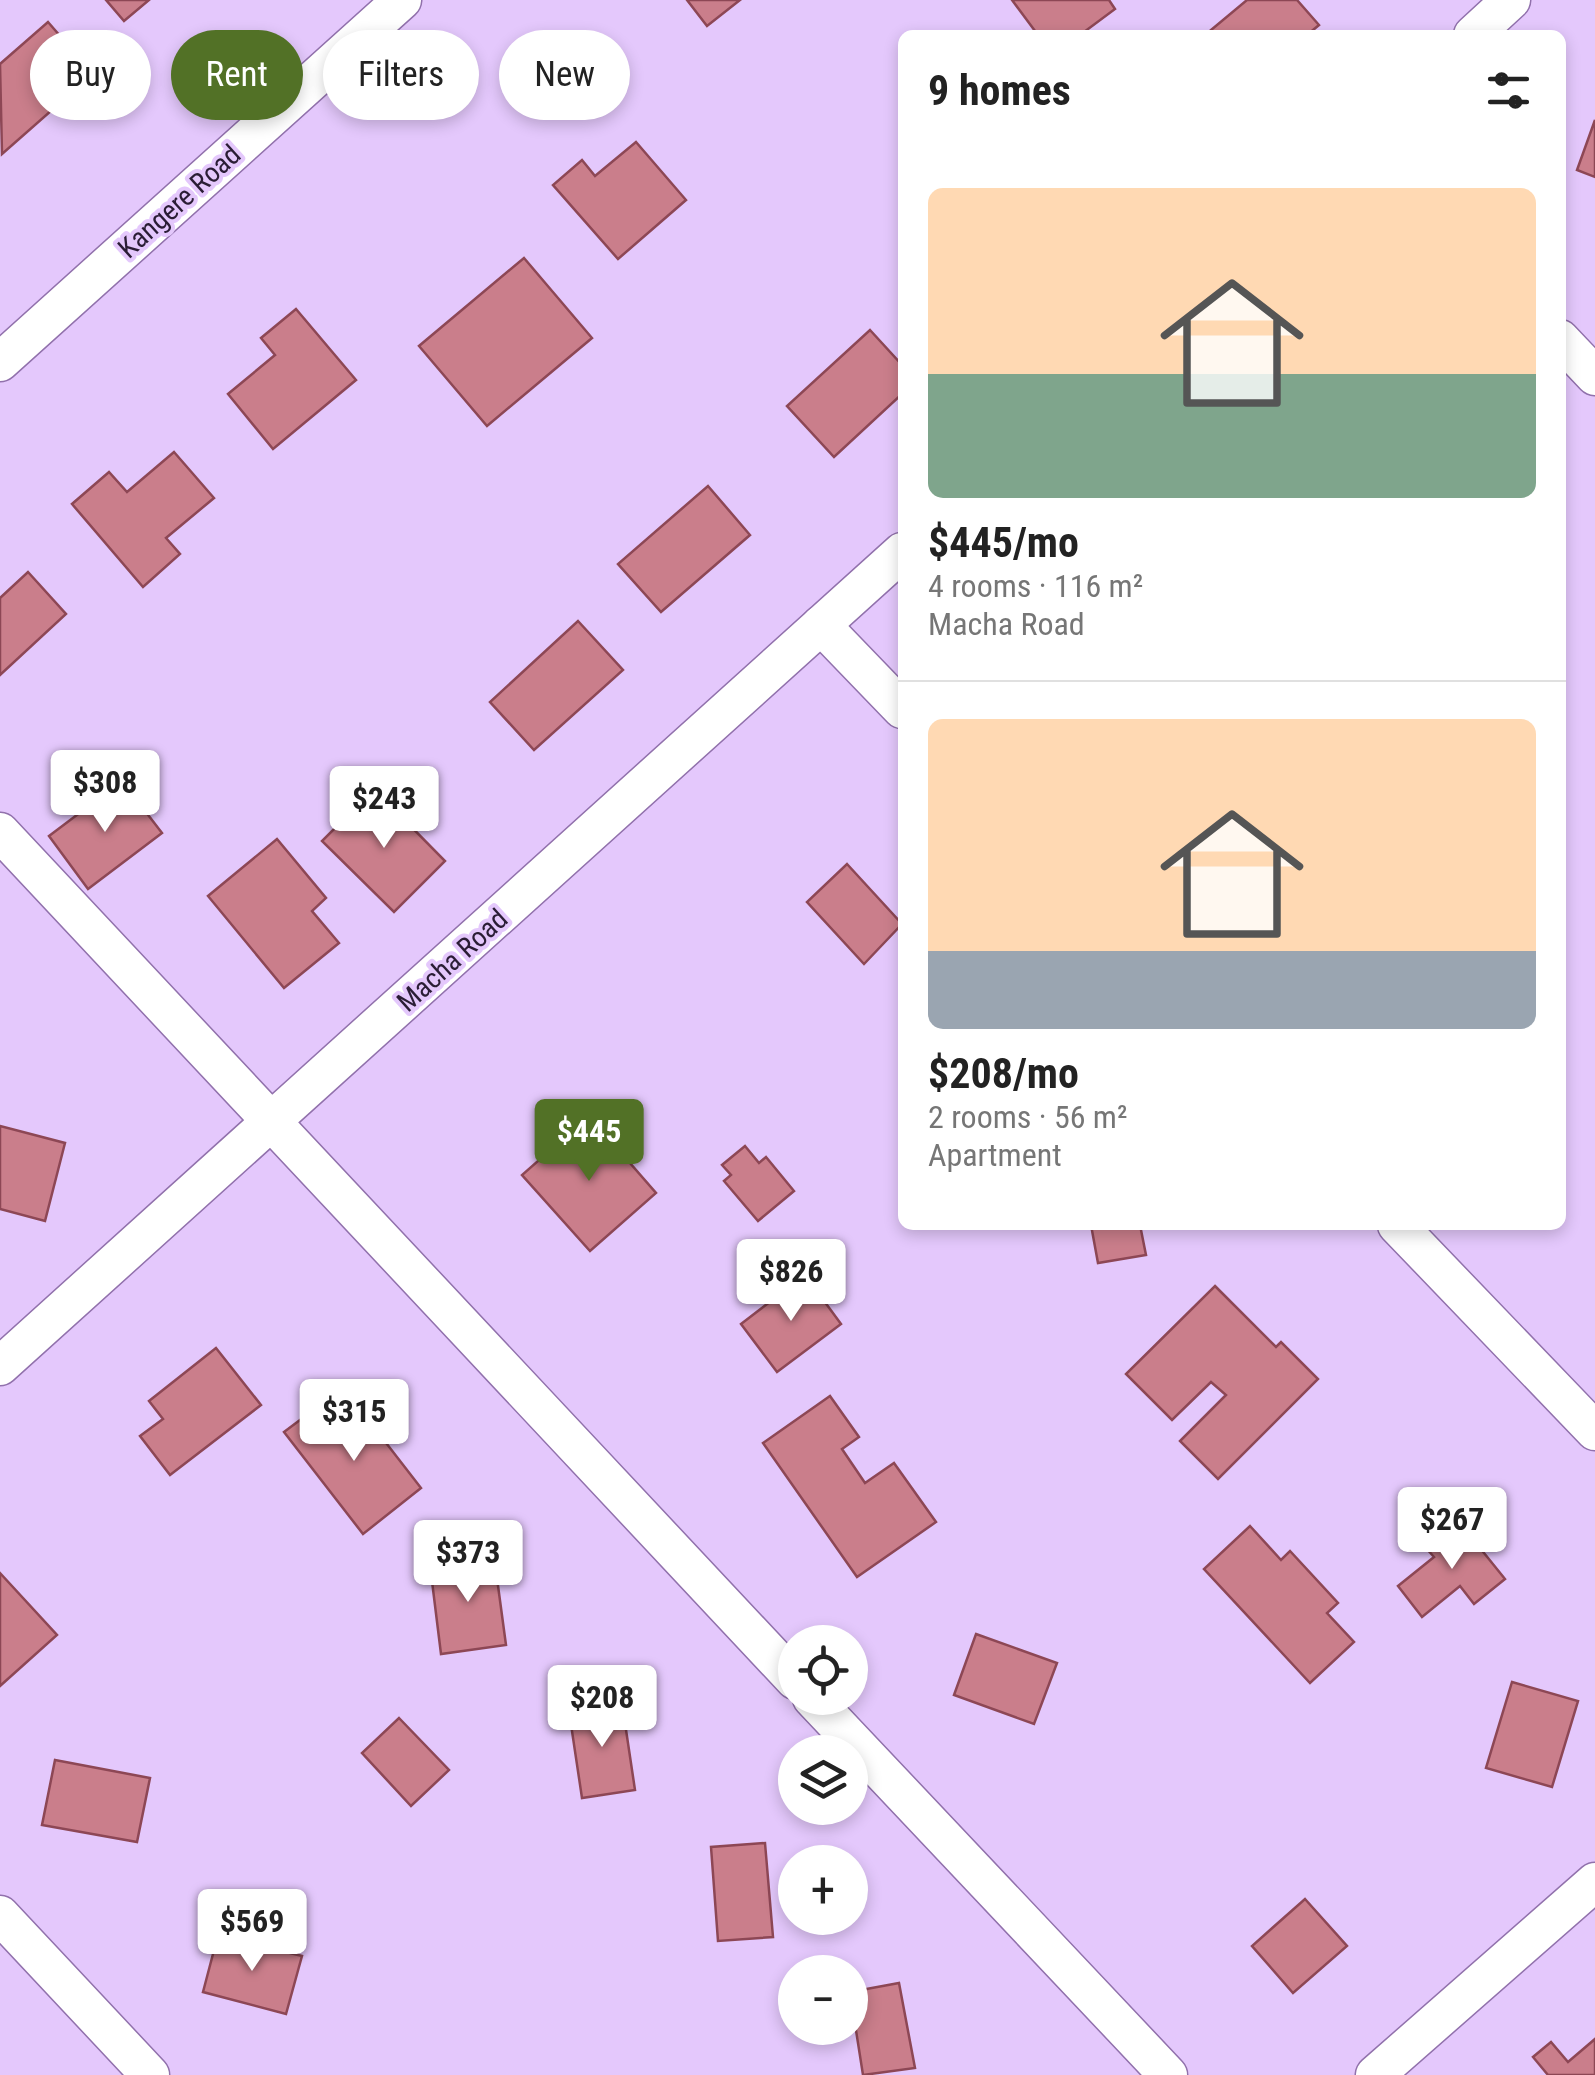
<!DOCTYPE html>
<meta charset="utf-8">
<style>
:root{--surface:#fff;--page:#f6f6f6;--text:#222;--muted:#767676;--line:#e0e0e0;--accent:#527126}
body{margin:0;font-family:"Roboto Condensed",sans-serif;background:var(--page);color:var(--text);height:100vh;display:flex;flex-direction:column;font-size:38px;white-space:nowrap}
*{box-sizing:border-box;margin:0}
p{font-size:32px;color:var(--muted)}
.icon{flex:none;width:55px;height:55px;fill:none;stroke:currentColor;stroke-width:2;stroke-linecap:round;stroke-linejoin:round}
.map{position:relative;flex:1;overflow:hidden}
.sheet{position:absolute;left:898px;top:30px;width:668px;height:1200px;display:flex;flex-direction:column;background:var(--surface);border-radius:15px;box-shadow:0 5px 15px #0003}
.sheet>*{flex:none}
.hud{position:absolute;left:30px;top:30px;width:718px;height:90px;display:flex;gap:20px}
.tools{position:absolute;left:778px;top:1625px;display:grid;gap:20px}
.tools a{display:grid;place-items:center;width:90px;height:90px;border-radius:50%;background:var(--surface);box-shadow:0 5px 15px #0003;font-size:50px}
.price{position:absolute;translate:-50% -85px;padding:0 22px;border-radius:10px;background:#fff;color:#222;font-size:32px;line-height:65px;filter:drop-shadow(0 2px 5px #0008)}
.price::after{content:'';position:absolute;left:50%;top:60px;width:30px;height:22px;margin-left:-15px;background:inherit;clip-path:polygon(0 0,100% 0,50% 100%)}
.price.current{background:var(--accent);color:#fff}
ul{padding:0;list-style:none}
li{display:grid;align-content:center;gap:20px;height:530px;padding:0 30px}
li+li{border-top:2px solid var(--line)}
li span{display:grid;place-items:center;height:310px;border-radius:15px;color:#555}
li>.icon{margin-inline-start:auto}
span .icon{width:180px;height:180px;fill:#fffc;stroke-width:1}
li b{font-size:42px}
h2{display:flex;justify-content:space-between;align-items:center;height:120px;padding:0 30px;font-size:42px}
.pill{padding:0 35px;border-radius:45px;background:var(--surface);box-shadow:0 5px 15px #0003;font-size:35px;line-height:90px}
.pill.current{background:var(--accent);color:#fff}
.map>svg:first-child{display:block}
.building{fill:#ca7e8b;stroke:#8d4755;stroke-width:2.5}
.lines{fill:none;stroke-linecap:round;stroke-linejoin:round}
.street-casing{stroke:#9171ac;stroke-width:41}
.street{stroke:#fff;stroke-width:38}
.labels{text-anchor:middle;stroke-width:8;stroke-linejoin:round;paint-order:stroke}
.street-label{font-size:28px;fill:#2a1d35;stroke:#e4c8fc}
</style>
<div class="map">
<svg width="1595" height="2075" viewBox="0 0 1595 2075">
<rect width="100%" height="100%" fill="#e4c8fc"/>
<g class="building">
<path d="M106 0H149L124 21Z"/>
<path d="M687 0H740L707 26Z"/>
<path d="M1012 0H1109L1115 9 1080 35H1038Z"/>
<path d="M1247 0H1297L1319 25 1307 35H1205Z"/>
<path d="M48 22 93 74 2 154 0 64Z"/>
<path d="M1595 120V177L1577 170Z"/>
<path d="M636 142 686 200 618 259 553 185 582 160 595 176Z"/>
<path d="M524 258 592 338 487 426 419 346Z"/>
<path d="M296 309 356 380 273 449 228 394 275 355 261 338Z"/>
<path d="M870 330 902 365V394L834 457 787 406Z"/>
<path d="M174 452 214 498 166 538 180 554 143 587 72 504 109 472 127 492Z"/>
<path d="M708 486 750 535 661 612 618 564Z"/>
<path d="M28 572 66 614 0 675V598Z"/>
<path d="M578 621 623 670 534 750 490 702Z"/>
<path d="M122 781 162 833 88 889 49 836Z"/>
<path d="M374 789 445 861 394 912 322 841Z"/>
<path d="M277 839 326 898 312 911 339 943 284 988 208 896Z"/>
<path d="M847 864 902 924 864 964 807 902Z"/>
<path d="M589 1116 656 1193 590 1251 522 1175Z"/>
<path d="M0 1126 65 1143 45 1221 0 1209Z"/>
<path d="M745 1146 759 1163 766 1157 794 1191 758 1221 724 1181 731 1175 722 1165Z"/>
<path d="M1091 1225H1140L1146 1255 1098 1263Z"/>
<path d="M805 1275 841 1324 777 1372 741 1324Z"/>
<path d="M1215 1286 1276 1347 1281 1342 1318 1379 1218 1479 1180 1441 1226 1395 1211 1382 1172 1420 1126 1374Z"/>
<path d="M216 1348 261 1405 170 1475 140 1436 163 1419 149 1401Z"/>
<path d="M830 1396 859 1437 842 1449 865 1483 894 1463 936 1522 857 1577 763 1443Z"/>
<path d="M324 1402 340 1423 359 1408 421 1488 363 1534 284 1432Z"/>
<path d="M1459 1522 1505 1579 1474 1604 1460 1586 1422 1617 1398 1586 1434 1557 1426 1548Z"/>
<path d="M1250 1526 1281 1560 1290 1551 1338 1603 1327 1613 1354 1642 1310 1683 1204 1569Z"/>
<path d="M494 1556 506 1645 441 1654 430 1565Z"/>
<path d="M0 1573 57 1635 0 1686Z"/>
<path d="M976 1634 1057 1663 1034 1724 954 1695Z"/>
<path d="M1512 1682 1578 1701 1552 1787 1486 1768Z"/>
<path d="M622 1703 635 1790 582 1798 569 1711Z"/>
<path d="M399 1718 449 1770 411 1806 362 1753Z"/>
<path d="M55 1760 150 1778 137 1842 42 1825Z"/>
<path d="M765 1843 773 1937 718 1941 711 1847Z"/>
<path d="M1305 1899 1347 1946 1293 1993 1252 1946Z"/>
<path d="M218 1935 302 1956 286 2014 203 1992Z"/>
<path d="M899 1983 915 2068 863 2075 850 1992Z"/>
<path d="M1595 2039V2075H1548L1533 2057 1551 2042 1568 2062Z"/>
</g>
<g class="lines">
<defs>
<g id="street">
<path d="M1473 35 1511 0"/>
<path d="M1560 339 1595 376"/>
<path d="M0 362 402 0"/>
<path d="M821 625 902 709"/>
<path d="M0 832 795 1680"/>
<path d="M1397 1225 1595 1431"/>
<path d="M0 1366 902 552"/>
<path d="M812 1698 1168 2075"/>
<path d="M0 1915 150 2075"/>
<path d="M1375 2075 1595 1882"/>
</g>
</defs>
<use href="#street" class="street-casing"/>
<use href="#street" class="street"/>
</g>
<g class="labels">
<g class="street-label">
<text transform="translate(179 201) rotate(-42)" y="10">Kangere Road</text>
<text transform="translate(452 960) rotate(-42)" y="10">Macha Road</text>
</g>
</g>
</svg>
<div class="tools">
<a><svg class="icon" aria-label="locate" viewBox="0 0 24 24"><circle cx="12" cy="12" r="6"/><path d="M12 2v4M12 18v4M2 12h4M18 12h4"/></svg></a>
<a><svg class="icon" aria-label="layers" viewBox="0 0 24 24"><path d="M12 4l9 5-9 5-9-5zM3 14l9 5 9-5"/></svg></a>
<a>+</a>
<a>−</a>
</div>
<b class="price" style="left:105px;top:835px">$308</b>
<b class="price" style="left:384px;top:851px">$243</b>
<b class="price current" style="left:589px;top:1184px">$445</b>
<b class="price" style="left:791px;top:1324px">$826</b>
<b class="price" style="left:354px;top:1464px">$315</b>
<b class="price" style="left:1452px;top:1572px">$267</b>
<b class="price" style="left:468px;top:1605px">$373</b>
<b class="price" style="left:602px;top:1750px">$208</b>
<b class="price" style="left:252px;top:1974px">$569</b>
<div class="hud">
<a class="pill">Buy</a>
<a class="pill current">Rent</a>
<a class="pill">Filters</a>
<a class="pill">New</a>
</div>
<section class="sheet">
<h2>9 homes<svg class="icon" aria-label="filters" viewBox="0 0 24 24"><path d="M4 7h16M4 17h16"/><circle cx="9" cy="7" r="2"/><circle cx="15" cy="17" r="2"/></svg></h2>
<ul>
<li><span style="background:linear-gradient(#ffd9b3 60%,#7fa58c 0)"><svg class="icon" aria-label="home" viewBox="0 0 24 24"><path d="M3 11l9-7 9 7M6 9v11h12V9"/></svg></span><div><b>$445/mo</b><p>4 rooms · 116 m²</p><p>Macha Road</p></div></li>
<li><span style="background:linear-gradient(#ffd9b3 75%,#9aa5b1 0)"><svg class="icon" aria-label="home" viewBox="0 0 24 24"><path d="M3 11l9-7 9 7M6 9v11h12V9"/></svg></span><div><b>$208/mo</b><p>2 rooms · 56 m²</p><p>Apartment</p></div></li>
</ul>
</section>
</div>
